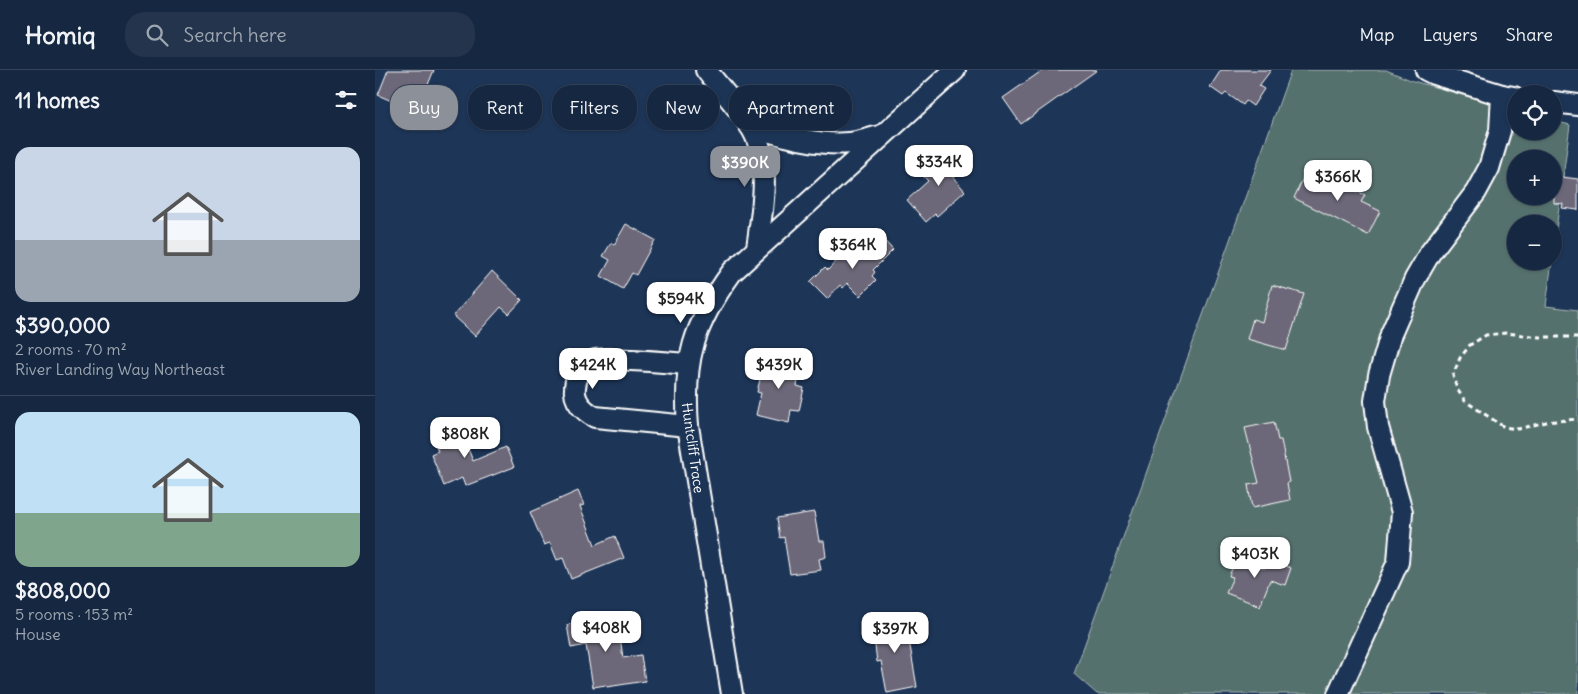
<!DOCTYPE html>
<meta charset="utf-8">
<style>
:root{--surface:#162841;--page:#23344c;--text:#f1f3f6;--muted:#9ea6b1;--line:#35445a;--accent:#8c9099}
body{margin:0;font-family:Delius,sans-serif;background:var(--page);color:var(--text);height:100vh;display:flex;flex-direction:column;font-size:19px;white-space:nowrap}
*{box-sizing:border-box;margin:0}
p{font-size:16px;color:var(--muted)}
.icon{flex:none;width:28px;height:28px;fill:none;stroke:currentColor;stroke-width:2;stroke-linecap:round;stroke-linejoin:round}
.map{position:relative;flex:1;overflow:hidden}
.drawer{display:flex;flex-direction:column;background:var(--surface);width:375px}
.drawer>*{flex:none}
.hud{position:absolute;left:15px;top:15px;width:475px;height:45px;display:flex;gap:10px}
.controls{position:absolute;left:1132px;top:15px;display:grid;gap:10px}
.controls a{display:grid;place-items:center;width:55px;height:55px;border-radius:50%;background:var(--surface);box-shadow:0 1px 4px #0004,0 0 0 1px var(--line);font-size:25px}
.price{position:absolute;translate:-50% -42px;padding:0 11px;border-radius:10px;background:#fff;color:#222;font-size:16px;line-height:32px;filter:drop-shadow(0 1px 2px #0008)}
.price::after{content:'';position:absolute;left:50%;top:30px;width:15px;height:11px;margin-left:-8px;background:inherit;clip-path:polygon(0 0,100% 0,50% 100%)}
.price.on{background:var(--accent);color:#fff}
ul{padding:0;list-style:none}
li{display:grid;align-content:center;gap:10px;height:265px;padding:0 15px}
li+li{border-top:1px solid var(--line)}
li span{display:grid;place-items:center;height:155px;border-radius:15px;color:#555}
li>.icon{margin-inline-start:auto}
span .icon{width:90px;height:90px;fill:#fffc;stroke-width:1}
li b{font-size:21px}
h2{display:flex;justify-content:space-between;align-items:center;height:60px;padding:0 15px;font-size:21px}
.tag{padding:0 18px;border-radius:20px;background:var(--surface);box-shadow:0 1px 4px #0004,0 0 0 1px var(--line);font-size:18px;line-height:45px}
.tag.on{background:var(--accent);color:#fff}
header{display:flex;align-items:center;gap:30px;box-sizing:border-box;height:70px;padding:0 25px;background:var(--surface);border-bottom:1px solid var(--line)}
header strong{font-size:24px}
nav{display:flex;gap:28px;margin-inline-start:auto;font-size:18px}
.search{width:350px;height:45px;background:var(--page);display:flex;align-items:center;gap:12px;box-sizing:border-box;padding:0 18px;border-radius:20px;color:var(--muted);font-size:19px}
main{display:flex;flex:1;min-height:0}
.map>svg:first-child{display:block}
.green{fill:#55716e;stroke:#aab8b6;fill-rule:evenodd}
.building{fill:#6c6779;stroke:#fff}
.lines{fill:none;stroke-linecap:round;stroke-linejoin:round}
.street-casing{stroke:#fff;stroke-width:24}
.path{stroke:#fff;stroke-width:3;stroke-dasharray:5 4;stroke-linecap:butt}
.street{stroke:#1d3557;stroke-width:20}
.labels{text-anchor:middle;stroke-width:4;stroke-linejoin:round;paint-order:stroke}
.street-label{font-size:14px;fill:#fff;stroke:#1d3557}
</style>
<header>
<strong>Homiq</strong>
<div class="search"><svg class="icon" aria-label="search" viewBox="0 0 24 24"><circle cx="10" cy="10" r="6"/><path d="M15 15l6 6"/></svg>Search here</div>
<nav><a>Map</a><a>Layers</a><a>Share</a></nav>
</header>
<main>
<section class="drawer">
<h2>11 homes<svg class="icon" aria-label="filters" viewBox="0 0 24 24"><path d="M4 7h16M4 17h16"/><circle cx="9" cy="7" r="2"/><circle cx="15" cy="17" r="2"/></svg></h2>
<ul>
<li><span style="background:linear-gradient(#c9d6e8 60%,#9aa5b1 0)"><svg class="icon" aria-label="home" viewBox="0 0 24 24"><path d="M3 11l9-7 9 7M6 9v11h12V9"/></svg></span><div><b>$390,000</b><p>2 rooms · 70 m²</p><p>River Landing Way Northeast</p></div></li>
<li><span style="background:linear-gradient(#bfe0f5 65%,#7fa58c 0)"><svg class="icon" aria-label="home" viewBox="0 0 24 24"><path d="M3 11l9-7 9 7M6 9v11h12V9"/></svg></span><div><b>$808,000</b><p>5 rooms · 153 m²</p><p>House</p></div></li>
</ul>
</section>
<div class="map">
<svg width="1203" height="624" viewBox="0 0 1203 624">
<rect width="100%" height="100%" fill="#1d3557"/>
<filter id="ink" filterUnits="userSpaceOnUse"><feTurbulence type="fractalNoise" baseFrequency=".02" numOctaves="2"/><feDisplacementMap in="SourceGraphic" scale="10" xChannelSelector="R" yChannelSelector="G"/><feConvolveMatrix kernelMatrix="1 2 1 2 8 2 1 2 1" color-interpolation-filters="sRGB"/></filter>
<g filter="url(#ink)">
<path class="green" d="M916 0H1011L1038 11 1141 40V61H1179V51L1195 55 1179 175V154H1141V191H1177L1171 236 1203 240V624H722L699 604ZM1141 89H1179V126H1141Z"/>
<g class="building">
<path d="M13 0H59L50 22 39 17 30 37 3 25Z"/>
<path d="M668 0H722L646 54 628 28Z"/>
<path d="M846 0H896L884 16 889 19 878 36 871 31 868 35 851 23 848 26 835 17Z"/>
<path d="M576 78 591 95 578 107 590 121 562 146 560 144 551 152 532 130 553 111 549 107 558 99 556 96Z"/>
<path d="M930 104 945 111 948 105 990 125 986 132 1005 141 993 165 919 128Z"/>
<path d="M1179 106 1203 109V140L1187 138 1188 134 1179 133Z"/>
<path d="M251 154 280 170 261 205 257 203 248 219 226 206 235 190 228 186 236 173 239 175Z"/>
<path d="M504 165 518 180 498 200 500 202 497 206 501 210 485 226 472 213 468 218 465 215 452 229 435 212 450 197 453 200 472 180 481 189Z"/>
<path d="M117 201 147 230 134 244 126 237 100 266 78 246Z"/>
<path d="M897 215 929 224 911 280 872 269 878 249 887 252Z"/>
<path d="M390 288 426 296 422 316 429 318 424 341 416 340 414 353 381 345 386 323 382 322Z"/>
<path d="M899 352 903 370H906L914 412 912 413 915 430 877 438 873 415 884 413 870 358Z"/>
<path d="M83 354 98 391 131 377 139 397 90 416 87 408 69 416 56 384 63 381 57 365Z"/>
<path d="M203 421 209 435 205 436 220 475 240 466 249 488 196 509 188 488 182 490 175 473 169 475 155 442Z"/>
<path d="M439 442 444 471H449L451 487 444 489 446 500 415 504 409 467 405 468 402 448Z"/>
<path d="M862 487 890 498 894 489 916 498 910 515 895 510 885 536 851 523 858 507 854 506Z"/>
<path d="M242 545 248 588 266 585 270 611 232 617 231 615 218 617 211 575 196 578 192 555Z"/>
<path d="M530 547 542 617 512 623 506 591 502 592 497 552Z"/>
</g>
<g class="lines">
<defs>
<g id="street">
<path d="M331 0C345 18 361 35 374 54 398 89 387 140 382 178"/>
<path d="M1051 0 1059 4 1127 25 1139 27"/>
<path d="M1179 32 1203 35"/>
<path d="M375 56C407 65 441 76 475 73 485 72 496 68 505 66"/>
<path d="M313 356 220 347C209 341 198 331 200 317 201 305 208 295 220 290 227 287 299 293 313 294"/>
<path d="M357 624 313 356C308 290 318 256 357 202L580 0"/>
<path d="M963 624 1023 492 1027 442 1003 357 1000 331 1004 305 1016 264 1040 209 1055 183 1101 122 1114 98 1125 61 1127 25"/>
</g>
</defs>
<use href="#street" class="street-casing"/>
<path class="path" d="M1203 267H1165L1131 263 1111 265 1095 275 1085 288 1078 305 1082 319 1090 331 1129 357 1143 359 1171 352 1203 349"/>
<use href="#street" class="street"/>
</g>
</g>
<g class="labels">
<g class="street-label">
<text transform="translate(318 378) rotate(82)" y="5">Huntcliff Trace</text>
</g>
</g>
</svg>
<div class="controls">
<a><svg class="icon" aria-label="locate" viewBox="0 0 24 24"><circle cx="12" cy="12" r="6"/><path d="M12 2v4M12 18v4M2 12h4M18 12h4"/></svg></a>
<a>+</a>
<a>−</a>
</div>
<b class="price" style="left:564px;top:117px">$334K</b>
<b class="price on" style="left:370px;top:118px">$390K</b>
<b class="price" style="left:963px;top:132px">$366K</b>
<b class="price" style="left:478px;top:200px">$364K</b>
<b class="price" style="left:306px;top:254px">$594K</b>
<b class="price" style="left:218px;top:320px">$424K</b>
<b class="price" style="left:404px;top:320px">$439K</b>
<b class="price" style="left:90px;top:389px">$808K</b>
<b class="price" style="left:880px;top:509px">$403K</b>
<b class="price" style="left:231px;top:583px">$408K</b>
<b class="price" style="left:520px;top:584px">$397K</b>
<div class="hud">
<a class="tag on">Buy</a>
<a class="tag">Rent</a>
<a class="tag">Filters</a>
<a class="tag">New</a>
<a class="tag">Apartment</a>
</div>
</div>
</main>
